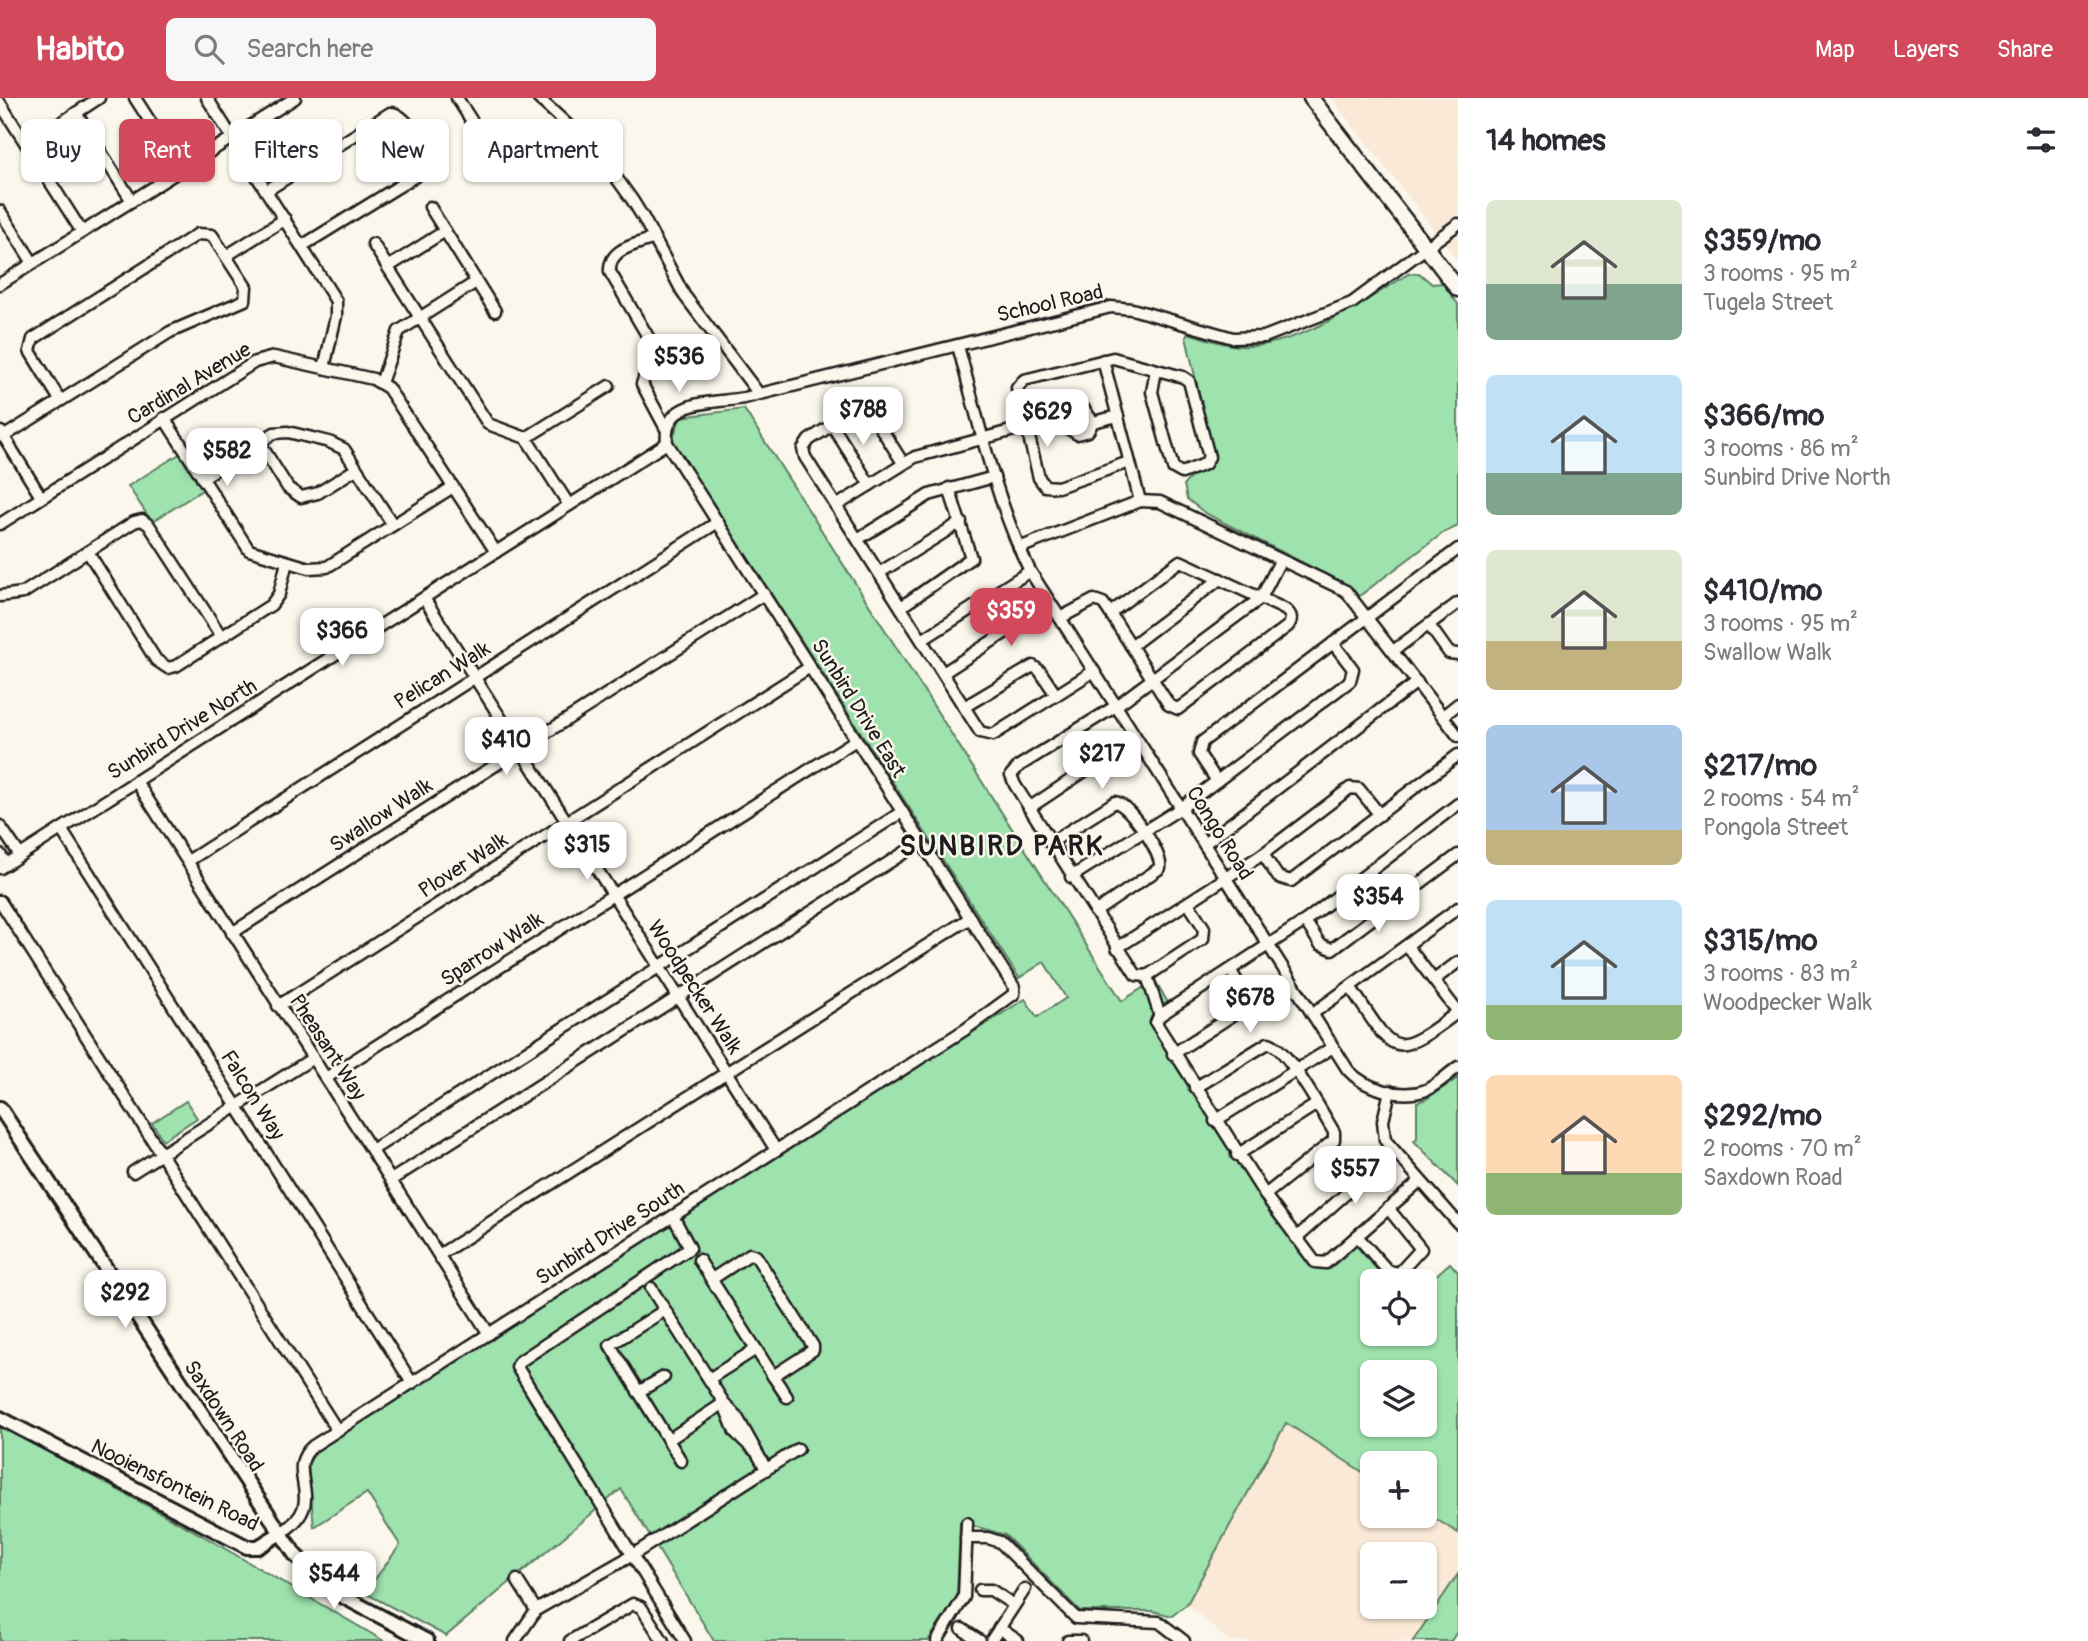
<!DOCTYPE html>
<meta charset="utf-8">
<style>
:root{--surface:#fff;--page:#f7f7f7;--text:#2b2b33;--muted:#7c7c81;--accent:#d1495b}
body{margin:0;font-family:Pangolin,sans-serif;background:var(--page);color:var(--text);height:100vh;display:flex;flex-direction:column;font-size:26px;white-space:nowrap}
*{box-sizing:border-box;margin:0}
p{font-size:23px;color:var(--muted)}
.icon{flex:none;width:38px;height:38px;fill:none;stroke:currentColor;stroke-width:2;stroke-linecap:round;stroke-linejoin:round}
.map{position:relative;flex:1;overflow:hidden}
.sheet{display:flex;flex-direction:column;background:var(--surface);width:630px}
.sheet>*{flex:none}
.banner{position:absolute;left:21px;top:21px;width:665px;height:63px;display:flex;gap:14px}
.fabs{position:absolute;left:1360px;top:1171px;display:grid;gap:14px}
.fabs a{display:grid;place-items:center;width:77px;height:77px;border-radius:10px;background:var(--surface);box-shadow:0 2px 5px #0004;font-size:35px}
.price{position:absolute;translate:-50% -60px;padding:0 16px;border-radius:14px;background:#fff;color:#222;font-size:23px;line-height:46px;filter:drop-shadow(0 2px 4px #0008)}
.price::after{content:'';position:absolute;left:50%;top:42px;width:21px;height:16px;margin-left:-10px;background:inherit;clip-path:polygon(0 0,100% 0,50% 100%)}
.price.current{background:var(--accent);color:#fff}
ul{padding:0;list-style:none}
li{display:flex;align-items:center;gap:21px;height:175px;padding:0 28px}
li span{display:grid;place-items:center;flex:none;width:196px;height:140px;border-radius:10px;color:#555}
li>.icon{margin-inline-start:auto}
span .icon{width:84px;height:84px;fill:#fffc;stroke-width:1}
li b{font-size:30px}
h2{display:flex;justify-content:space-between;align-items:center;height:84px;padding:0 28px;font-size:30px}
.tag{padding:0 24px;border-radius:10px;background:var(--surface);box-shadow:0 2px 5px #0004;font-size:24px;line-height:63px}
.tag.current{background:var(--accent);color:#fff}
header{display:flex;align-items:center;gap:42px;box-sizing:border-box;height:98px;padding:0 35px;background:var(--accent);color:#fff}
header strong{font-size:33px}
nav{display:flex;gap:38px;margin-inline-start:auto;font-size:24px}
.search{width:490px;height:63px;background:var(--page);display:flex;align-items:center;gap:18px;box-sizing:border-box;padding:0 24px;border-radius:10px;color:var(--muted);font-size:26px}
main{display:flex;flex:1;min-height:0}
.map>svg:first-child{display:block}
.built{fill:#f9e9d6;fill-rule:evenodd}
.green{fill:#9ee2ad;stroke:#5d7f64;stroke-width:2;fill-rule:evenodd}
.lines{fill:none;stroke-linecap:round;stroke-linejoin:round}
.minor-casing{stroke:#1c1c1c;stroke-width:15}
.tertiary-casing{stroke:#1c1c1c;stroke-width:18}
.secondary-casing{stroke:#1c1c1c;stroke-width:19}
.minor{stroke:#fbf7ec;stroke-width:10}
.tertiary{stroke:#fbf7ec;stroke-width:12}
.secondary{stroke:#fbf7ec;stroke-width:14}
.labels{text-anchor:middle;stroke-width:5;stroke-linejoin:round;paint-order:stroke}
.street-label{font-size:21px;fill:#1c1c1c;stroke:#fbf7ec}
.district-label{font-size:28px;font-weight:bold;letter-spacing:2px;fill:#1c1c1c;stroke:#fbf7ec}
</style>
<header>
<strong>Habito</strong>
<div class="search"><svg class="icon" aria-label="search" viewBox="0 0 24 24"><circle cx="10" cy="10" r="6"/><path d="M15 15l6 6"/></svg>Search here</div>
<nav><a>Map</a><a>Layers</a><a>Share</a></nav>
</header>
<main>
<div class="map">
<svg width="1458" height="1543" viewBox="0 0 1458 1543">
<rect width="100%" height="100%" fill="#fbf7ec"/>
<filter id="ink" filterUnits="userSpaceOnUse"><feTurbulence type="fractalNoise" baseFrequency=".0143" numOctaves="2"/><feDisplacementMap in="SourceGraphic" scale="14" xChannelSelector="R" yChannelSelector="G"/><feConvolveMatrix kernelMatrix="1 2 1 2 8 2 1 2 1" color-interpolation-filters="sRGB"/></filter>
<g filter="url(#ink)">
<g class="built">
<path d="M1331 0H1458V163L1423 117Z"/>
<path d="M1286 1324 1372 1380V1418H1424L1425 1414 1458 1435V1475L1413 1543H1229L1187 1506ZM1372 1456H1424V1508H1372Z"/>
</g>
<g class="green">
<path d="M1419 175 1432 186 1442 185 1458 206V428L1443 435 1358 499 1351 489 1205 415 1187 401 1184 387C1193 374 1205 372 1213 357L1186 239 1188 235C1205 240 1222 247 1240 248 1292 252 1366 203 1408 176Z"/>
<path d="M744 311 1122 903 1155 882 1171 910 1156 921 1264 1098 1320 1167 1352 1143 1387 1183H1372V1236H1424L1425 1187 1450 1165 1458 1174V1435L1425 1414 1424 1365H1372V1380L1286 1325 1187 1506 1172 1518 1153 1513H1080L1005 1437 960 1424 957 1499 928 1543H714L621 1391 446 1538 365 1495 400 1447 367 1395 314 1429 308 1366 317 1352 1025 901 1037 919 1066 900 1044 864 1019 880 672 342 681 319ZM1372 1274H1424V1326H1372Z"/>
<path d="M181 355 204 391 152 424 128 388Z"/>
<path d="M1458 980V1088L1414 1043 1417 1040V1004L1426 1001Z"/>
<path d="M186 1003 197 1020 163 1042 152 1025Z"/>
<path d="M0 1328 198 1435 384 1543H0Z"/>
<path d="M1458 1476V1532L1451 1543H1413Z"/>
</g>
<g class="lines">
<defs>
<g id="minor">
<path d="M135 0 181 72"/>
<path d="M207 0 336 203V218L324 270"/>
<path d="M457 0 505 75"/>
<path d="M538 0C585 41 627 84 654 140"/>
<path d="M0 5 82 134"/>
<path d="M76 15 132 103"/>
<path d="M27 47 99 0"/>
<path d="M266 93 390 15C405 14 424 48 428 62L422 74 302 148"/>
<path d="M430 109 495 213"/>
<path d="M0 113 33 165"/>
<path d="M373 146 488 326 526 340 569 407"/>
<path d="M226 158 285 121"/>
<path d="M388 169 445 133"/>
<path d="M0 186 295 0"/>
<path d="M958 248C979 324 995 402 1030 473L1348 972C1365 991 1401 1001 1426 992 1437 987 1448 976 1458 969"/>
<path d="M1103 262 1140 403"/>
<path d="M381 285 399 233 476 184"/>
<path d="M164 320 249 452 309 470 327 469 453 389"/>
<path d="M1093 324 1084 311H1075L1066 319 1069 331 1077 336 1088 333 1093 324 1118 318"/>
<path d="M832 327 870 387"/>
<path d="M666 331 642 286 653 255 651 244 610 174C608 150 636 147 654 140L684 197 759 296"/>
<path d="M1 334 41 399"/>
<path d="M3 339 170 234 245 202 246 189 212 137 198 136 33 241 30 253 60 302"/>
<path d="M526 340 609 288"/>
<path d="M259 344 288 390 301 399 318 395 356 371"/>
<path d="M1129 364 1058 389 1045 388 1039 380 1017 290 1024 282 1113 260 1183 279 1189 283 1209 359 1205 366 1182 375 1173 370 1152 294 1156 272"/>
<path d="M903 365 868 310 861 306C847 307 832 311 832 327L809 342 803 351 805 359 980 634 993 637 1094 573"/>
<path d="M202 380 274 335 288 334 329 344 344 351 393 427"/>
<path d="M836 408 915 359 1025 329"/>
<path d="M0 426 255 264 274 259 373 281 388 290 496 454"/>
<path d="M858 441 929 397 994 379"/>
<path d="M1019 450 1140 403 1160 404 1346 493 1458 638"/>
<path d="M88 454 156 562 168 570 176 568 271 507 279 496 287 464"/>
<path d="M1180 463 1282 510C1290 514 1294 520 1288 528L1178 611 1169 607 1110 515Z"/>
<path d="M879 475 961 424"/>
<path d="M0 498 23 495 134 424 142 422 149 427 221 538"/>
<path d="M424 500 776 1052"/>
<path d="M901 509 971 460 949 390"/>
<path d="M1060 520 1094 502 1103 505 1110 515"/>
<path d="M1429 527 1449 555 1458 556"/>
<path d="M922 542 1030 473"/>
<path d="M1131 548 1220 481"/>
<path d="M1393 553 1458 505"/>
<path d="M943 575 1006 534 1009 524 992 498"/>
<path d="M964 609 1033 568 1040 573 1056 597"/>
<path d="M1443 618 1458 606"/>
<path d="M136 683 489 1236"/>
<path d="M1217 683 1199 656 1202 644 1458 451"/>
<path d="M1029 710 1095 666 1093 656 1078 632"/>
<path d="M0 728 20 757"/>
<path d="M61 731 412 1285"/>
<path d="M1050 745 1115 704C1129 706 1163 756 1160 770L1095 814"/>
<path d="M1204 746 1417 584"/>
<path d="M0 756 6 766"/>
<path d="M1263 756 1278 779 1291 783 1458 657"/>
<path d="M188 763 718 424"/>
<path d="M0 770 667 345"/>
<path d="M1071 779 1181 710 1350 583 1353 571 1333 545"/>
<path d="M0 803 337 1332"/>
<path d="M1188 805 1204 830 1203 841 1147 878 1136 877 1015 687 1011 677 1019 668 1116 608 1261 500 1280 463"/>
<path d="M1305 823 1320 846 1332 851 1458 757"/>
<path d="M232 835 764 496"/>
<path d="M1408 849 1458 914"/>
<path d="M1117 850 1263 756 1350 690 1359 691 1380 717"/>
<path d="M1147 878 1160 918"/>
<path d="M1434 882 1458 864"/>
<path d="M1351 890C1395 955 1390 965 1458 914"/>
<path d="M278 908 810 569"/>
<path d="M1312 916 1458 810"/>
<path d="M1173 956 1245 909 1247 901 1231 873"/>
<path d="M326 980 856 642"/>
<path d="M1195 990 1268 945C1285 946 1323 1016 1334 1034V1042L1265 1097"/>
<path d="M1390 993 1383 1023 1385 1042 1458 1125"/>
<path d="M1215 1023 1333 949"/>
<path d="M372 1052 902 714"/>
<path d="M1237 1057 1317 1006"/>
<path d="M133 1074 313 960"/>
<path d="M391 1082 921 744"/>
<path d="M1420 1083 1326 1165 1315 1164 1265 1097 1156 925 1159 918 1305 823 1458 706"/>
<path d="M673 1118 690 1150 519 1264 517 1269 685 1543"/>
<path d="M1357 1138 1388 1173 1399 1175 1421 1151 1388 1110"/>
<path d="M1296 1140 1394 1053"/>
<path d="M439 1157 970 820"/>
<path d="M699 1162 756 1251"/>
<path d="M651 1190 724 1305 668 1342"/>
<path d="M665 1212 610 1247 681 1363"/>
<path d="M773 1278 787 1299"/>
<path d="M709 1281 756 1251 773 1278 813 1252V1248L756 1158 750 1156 712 1181"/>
<path d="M638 1294 664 1279"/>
<path d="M724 1305 737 1319 766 1371"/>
<path d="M725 1309 735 1334 754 1352"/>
<path d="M279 1436C333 1404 281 1375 313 1348L966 931 1014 896V889L667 345C662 300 712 306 744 300L1111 209 1132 211 1233 240 1264 239 1352 205 1458 126"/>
<path d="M966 1440H988L1000 1444 1076 1520 1159 1524 1184 1543"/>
<path d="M517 1482 536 1512"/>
<path d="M980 1492H991L1014 1507"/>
<path d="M999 1530 1018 1543"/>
<path d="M962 1531 980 1543"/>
<path d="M515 1543 536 1512 631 1458 798 1351"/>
<path d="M570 1543 633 1506 641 1509 663 1543"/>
<path d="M937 1543 964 1499 967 1425"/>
<path d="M991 1543 1025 1491"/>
<path d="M1068 1543H1081"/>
</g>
<g id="tertiary">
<path d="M0 1010 296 1458 338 1496 427 1543"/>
<path d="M0 1320 247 1449H258L279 1436"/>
</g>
<path id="secondary" d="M1311 0 1458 191"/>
</defs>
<use href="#minor" class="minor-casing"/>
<use href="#tertiary" class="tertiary-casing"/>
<use href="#secondary" class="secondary-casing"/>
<use href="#minor" class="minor"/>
<use href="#tertiary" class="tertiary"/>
<use href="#secondary" class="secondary"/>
</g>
</g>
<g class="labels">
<g class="street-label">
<text transform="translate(1050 205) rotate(-13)" y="7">School Road</text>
<text transform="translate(189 285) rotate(-31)" y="7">Cardinal Avenue</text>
<text transform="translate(442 577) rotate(-32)" y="7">Pelican Walk</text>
<text transform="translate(859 610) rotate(58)" y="7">Sunbird Drive East</text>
<text transform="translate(182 631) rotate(-32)" y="7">Sunbird Drive North</text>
<text transform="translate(381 717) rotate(-33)" y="7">Swallow Walk</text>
<text transform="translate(1220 735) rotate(58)" y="7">Congo Road</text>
<text transform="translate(463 767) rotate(-33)" y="7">Plover Walk</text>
<text transform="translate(492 851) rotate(-33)" y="7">Sparrow Walk</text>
<text transform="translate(695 889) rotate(57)" y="7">Woodpecker Walk</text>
<text transform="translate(328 949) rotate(57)" y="7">Pheasant Way</text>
<text transform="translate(253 997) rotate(58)" y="7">Falcon Way</text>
<text transform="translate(610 1135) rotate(-33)" y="7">Sunbird Drive South</text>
<text transform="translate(224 1318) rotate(57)" y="7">Saxdown Road</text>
<text transform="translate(175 1387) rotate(26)" y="7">Nooiensfontein Road</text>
</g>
<g class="district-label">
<text x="1002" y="757">SUNBIRD PARK</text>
</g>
</g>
</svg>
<div class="fabs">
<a><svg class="icon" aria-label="locate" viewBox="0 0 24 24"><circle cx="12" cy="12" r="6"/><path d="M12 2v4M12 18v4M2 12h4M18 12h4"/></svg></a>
<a><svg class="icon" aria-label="layers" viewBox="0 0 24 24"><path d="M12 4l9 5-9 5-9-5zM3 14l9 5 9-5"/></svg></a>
<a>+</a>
<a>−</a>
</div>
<b class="price" style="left:679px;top:296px">$536</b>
<b class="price" style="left:863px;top:349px">$788</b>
<b class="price" style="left:1047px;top:351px">$629</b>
<b class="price" style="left:227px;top:390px">$582</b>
<b class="price current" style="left:1011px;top:550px">$359</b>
<b class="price" style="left:342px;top:570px">$366</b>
<b class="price" style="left:506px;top:679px">$410</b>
<b class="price" style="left:1102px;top:693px">$217</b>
<b class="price" style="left:587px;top:784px">$315</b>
<b class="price" style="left:1378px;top:836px">$354</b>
<b class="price" style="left:1250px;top:937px">$678</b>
<b class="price" style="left:1355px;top:1108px">$557</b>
<b class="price" style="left:125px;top:1232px">$292</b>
<b class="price" style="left:334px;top:1513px">$544</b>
<div class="banner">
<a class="tag">Buy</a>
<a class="tag current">Rent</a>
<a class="tag">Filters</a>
<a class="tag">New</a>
<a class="tag">Apartment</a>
</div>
</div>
<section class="sheet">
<h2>14 homes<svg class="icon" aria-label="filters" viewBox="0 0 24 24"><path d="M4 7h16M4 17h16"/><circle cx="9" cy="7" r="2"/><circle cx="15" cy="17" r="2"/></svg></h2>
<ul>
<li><span style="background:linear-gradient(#dfe7d0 60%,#7fa58c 0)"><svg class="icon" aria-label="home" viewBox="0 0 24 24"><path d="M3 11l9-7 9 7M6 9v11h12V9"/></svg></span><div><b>$359/mo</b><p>3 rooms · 95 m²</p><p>Tugela Street</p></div></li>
<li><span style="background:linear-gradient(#bfe0f5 70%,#7fa58c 0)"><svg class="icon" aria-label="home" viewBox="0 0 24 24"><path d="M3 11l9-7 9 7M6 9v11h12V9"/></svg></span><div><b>$366/mo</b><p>3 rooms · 86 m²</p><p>Sunbird Drive North</p></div></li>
<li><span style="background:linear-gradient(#dfe7d0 65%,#c2b280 0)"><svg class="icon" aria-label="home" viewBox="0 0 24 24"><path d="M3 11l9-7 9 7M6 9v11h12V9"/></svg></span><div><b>$410/mo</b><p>3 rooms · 95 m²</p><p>Swallow Walk</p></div></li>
<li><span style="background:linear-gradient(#a9c7e8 75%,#c2b280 0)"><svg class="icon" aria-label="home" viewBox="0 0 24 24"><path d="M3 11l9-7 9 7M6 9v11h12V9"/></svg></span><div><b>$217/mo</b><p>2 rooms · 54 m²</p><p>Pongola Street</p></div></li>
<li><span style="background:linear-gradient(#bfe0f5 75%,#8fb573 0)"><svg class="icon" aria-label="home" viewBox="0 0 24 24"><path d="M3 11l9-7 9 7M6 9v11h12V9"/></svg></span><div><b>$315/mo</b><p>3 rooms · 83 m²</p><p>Woodpecker Walk</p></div></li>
<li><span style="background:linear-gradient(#ffd9b3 70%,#8fb573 0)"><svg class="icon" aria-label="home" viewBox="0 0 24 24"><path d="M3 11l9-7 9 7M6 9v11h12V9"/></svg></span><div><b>$292/mo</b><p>2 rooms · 70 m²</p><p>Saxdown Road</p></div></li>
</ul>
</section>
</main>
